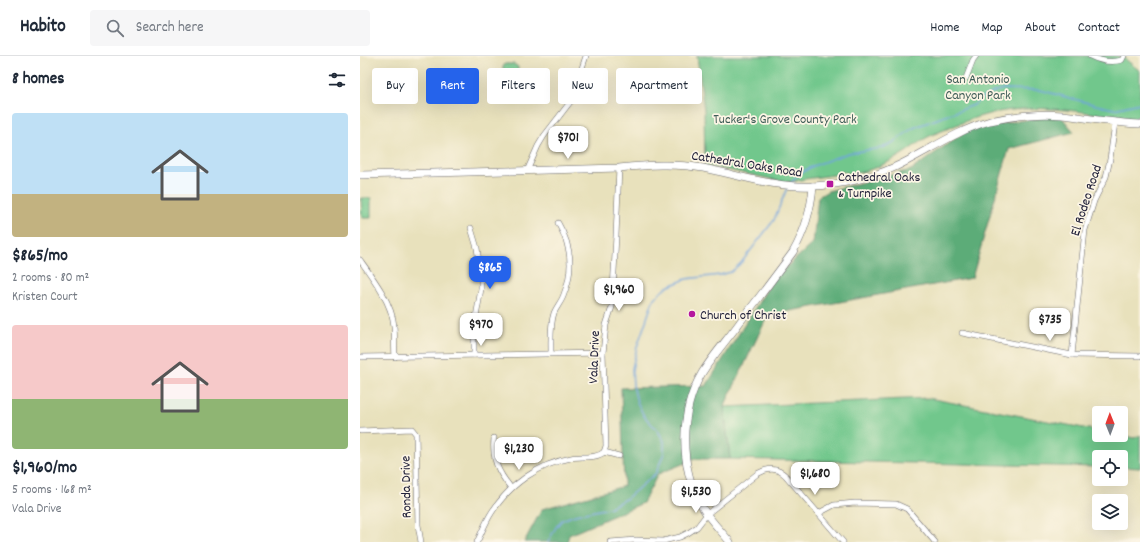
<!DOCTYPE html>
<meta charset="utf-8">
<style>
:root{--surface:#fff;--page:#f6f6f7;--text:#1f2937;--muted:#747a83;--line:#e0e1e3;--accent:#2563eb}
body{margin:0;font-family:Dekko,sans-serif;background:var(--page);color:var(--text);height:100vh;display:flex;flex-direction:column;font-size:15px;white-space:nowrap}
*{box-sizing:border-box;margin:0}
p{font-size:13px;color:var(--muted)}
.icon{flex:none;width:22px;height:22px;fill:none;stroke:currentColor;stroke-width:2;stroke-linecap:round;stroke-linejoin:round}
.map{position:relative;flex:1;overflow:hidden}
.drawer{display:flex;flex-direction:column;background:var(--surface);width:360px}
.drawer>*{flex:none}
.guide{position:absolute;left:12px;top:12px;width:380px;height:36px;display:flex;gap:8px}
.needle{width:26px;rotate:359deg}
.buttons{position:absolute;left:732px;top:350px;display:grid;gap:8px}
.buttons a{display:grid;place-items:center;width:36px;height:36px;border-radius:4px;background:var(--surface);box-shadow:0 4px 16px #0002;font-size:20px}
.price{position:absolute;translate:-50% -34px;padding:0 9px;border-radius:8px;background:#fff;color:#222;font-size:13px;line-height:26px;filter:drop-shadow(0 1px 2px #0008)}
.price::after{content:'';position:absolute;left:50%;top:24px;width:12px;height:9px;margin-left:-6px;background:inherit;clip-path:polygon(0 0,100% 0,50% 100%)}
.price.current{background:var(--accent);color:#fff}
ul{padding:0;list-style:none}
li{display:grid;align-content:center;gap:8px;height:212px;padding:0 12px}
li span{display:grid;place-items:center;height:124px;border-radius:4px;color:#555}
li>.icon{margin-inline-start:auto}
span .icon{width:72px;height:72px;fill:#fffc;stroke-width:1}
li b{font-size:17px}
h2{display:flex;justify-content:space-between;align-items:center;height:48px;padding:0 12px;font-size:17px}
.pill{padding:0 14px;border-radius:4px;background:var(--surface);box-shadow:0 4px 16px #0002;font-size:14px;line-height:36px}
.pill.current{background:var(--accent);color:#fff}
header{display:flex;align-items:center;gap:24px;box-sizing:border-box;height:56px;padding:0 20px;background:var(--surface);border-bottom:1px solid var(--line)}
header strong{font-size:19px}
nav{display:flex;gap:22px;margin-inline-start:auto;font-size:14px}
.search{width:280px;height:36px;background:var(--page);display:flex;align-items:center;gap:10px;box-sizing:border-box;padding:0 14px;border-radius:4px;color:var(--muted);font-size:15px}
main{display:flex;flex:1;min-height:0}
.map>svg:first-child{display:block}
.green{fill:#71c78c;stroke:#4a7464}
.forest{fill:#5cac78;stroke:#3f675a}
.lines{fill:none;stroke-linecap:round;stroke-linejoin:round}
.stream{stroke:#70a3dc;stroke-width:1.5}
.minor-casing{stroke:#676568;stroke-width:6}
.secondary-casing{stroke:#676568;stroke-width:8}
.minor{stroke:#fff;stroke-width:5}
.secondary{stroke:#fff;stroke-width:7}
.poi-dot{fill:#b5179e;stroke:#fcf5e5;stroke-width:1.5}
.labels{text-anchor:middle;stroke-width:3.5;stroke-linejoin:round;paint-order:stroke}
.park-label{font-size:14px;fill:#3e5c57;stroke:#fcf5e5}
.street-label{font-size:14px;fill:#22223b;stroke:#fcf5e5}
.poi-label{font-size:14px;fill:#22223b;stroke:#fcf5e5;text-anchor:start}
</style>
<header>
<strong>Habito</strong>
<div class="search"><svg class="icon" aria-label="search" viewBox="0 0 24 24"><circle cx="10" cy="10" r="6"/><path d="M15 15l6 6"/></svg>Search here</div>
<nav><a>Home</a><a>Map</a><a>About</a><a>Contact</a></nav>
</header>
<main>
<section class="drawer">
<h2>8 homes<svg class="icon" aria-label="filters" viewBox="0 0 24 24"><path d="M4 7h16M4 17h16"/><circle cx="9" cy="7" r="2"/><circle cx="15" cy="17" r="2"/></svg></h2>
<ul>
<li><span style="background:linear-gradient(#bfe0f5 65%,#c2b280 0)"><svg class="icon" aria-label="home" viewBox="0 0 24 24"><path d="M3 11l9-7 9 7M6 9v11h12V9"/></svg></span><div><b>$865/mo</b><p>2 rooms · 80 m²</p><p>Kristen Court</p></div></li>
<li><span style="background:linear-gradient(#f6c9c9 60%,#8fb573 0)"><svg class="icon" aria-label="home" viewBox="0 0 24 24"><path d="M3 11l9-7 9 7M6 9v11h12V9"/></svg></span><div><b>$1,960/mo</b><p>5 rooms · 168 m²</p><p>Vala Drive</p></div></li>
</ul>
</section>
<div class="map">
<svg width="780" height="486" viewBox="0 0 780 486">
<rect width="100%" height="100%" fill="#fcf5e5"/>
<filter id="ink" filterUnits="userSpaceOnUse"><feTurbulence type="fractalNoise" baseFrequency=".025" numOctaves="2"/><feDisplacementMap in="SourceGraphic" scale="8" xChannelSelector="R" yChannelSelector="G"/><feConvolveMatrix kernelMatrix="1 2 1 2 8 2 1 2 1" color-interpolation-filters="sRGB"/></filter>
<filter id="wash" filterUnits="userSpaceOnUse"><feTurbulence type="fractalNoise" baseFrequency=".012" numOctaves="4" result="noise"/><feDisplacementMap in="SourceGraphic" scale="16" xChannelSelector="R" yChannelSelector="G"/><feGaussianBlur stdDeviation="0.9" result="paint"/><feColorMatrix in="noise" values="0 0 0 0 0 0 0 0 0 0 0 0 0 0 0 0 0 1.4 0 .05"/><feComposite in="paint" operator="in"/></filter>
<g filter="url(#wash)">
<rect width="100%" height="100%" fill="#e8e1bc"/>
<g class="green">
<path d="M337 0H753L764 2 780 15V67L772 63C708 54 657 42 594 70 585 74 575 77 566 82 557 87 550 94 541 99 530 106 494 124 482 115L481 118 445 123 432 126H425L345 109 344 54Z"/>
<path d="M145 8H154L158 11V37L156 39H146L143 37V11Z"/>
<path d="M1 142H11V162H2Z"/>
<path d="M568 342 739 375V379H761L775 382 780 379V412L761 411V401H739V411L370 403 364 351Z"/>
</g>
<path class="forest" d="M700 59 714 76 649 93 612 222 408 259 364 351 370 403H335L298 418 283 447 209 479 207 486H164L182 453 264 430 261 332 346 330 414 222 453 187 458 141 468 135 551 114 610 72Z"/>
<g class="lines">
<g class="stream">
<path d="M431 127 439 118 453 110 488 97 522 92 534 86 553 72 614 49 623 41 634 36 644 33 680 34 736 49 754 53 780 47"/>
<path d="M188 486 196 471 202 464 215 459 249 452 267 442 296 417 304 397V385L298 375 284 360 277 346 273 329 272 313 277 291 294 242 307 231 326 223 360 219 371 216 381 207 414 164 427 132"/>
</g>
</g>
</g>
<g filter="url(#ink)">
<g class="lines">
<defs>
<g id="minor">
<path d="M730 0C740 5 752 7 762 4L764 0"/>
<path d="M606 22 613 4 616 0"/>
<path d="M167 115 178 90 184 80 211 45 226 0"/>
<path d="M111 172 117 192 121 220V233L114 272V299"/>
<path d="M0 204C13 222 32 247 34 270 35 280 34 290 35 301"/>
<path d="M602 277 712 299 780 300"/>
<path d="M191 297C191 284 190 269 194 257 197 250 202 245 204 238 214 213 211 189 198 167"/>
<path d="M712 299 725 174 734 145 746 121 750 103 755 67"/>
<path d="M0 301 243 297"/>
<path d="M0 375 52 373 56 378 58 469 61 486"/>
<path d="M134 382C132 404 138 416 151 432"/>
<path d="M244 396 246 390 243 297 246 269 252 251 256 180 259 112"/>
<path d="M244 396 259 400"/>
<path d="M459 457 474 449 495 447 536 448 547 453 575 486"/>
<path d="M117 486C122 476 126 465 132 456 150 428 179 408 211 402 222 400 236 403 244 396"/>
<path d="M250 486 276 484 303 485 320 481 328 477 337 471 347 458 397 418C408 412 417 411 426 420L483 486"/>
</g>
<g id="secondary">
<path d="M0 119 259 112C287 109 315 107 343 112 379 119 415 132 453 130 479 129 511 122 535 111 567 96 595 75 630 65 653 60 679 57 702 59 728 62 754 67 780 68"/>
<path d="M370 486C361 475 349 463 342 451 319 411 319 356 342 317 353 299 368 283 380 266 398 243 416 219 433 196 445 175 451 154 453 130"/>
</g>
</defs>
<use href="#minor" class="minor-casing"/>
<use href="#secondary" class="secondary-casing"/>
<use href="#minor" class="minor"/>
<use href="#secondary" class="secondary"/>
</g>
</g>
<g class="poi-dot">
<rect x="466" y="124" width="8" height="8" rx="2"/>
<circle cx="332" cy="258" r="4"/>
</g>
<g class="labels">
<g class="park-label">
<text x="618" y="27">San Antonio<tspan x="618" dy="16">Canyon Park</tspan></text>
<text x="425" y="67">Tucker's Grove County Park</text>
</g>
<g class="street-label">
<text transform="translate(387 107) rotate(9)" y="5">Cathedral Oaks Road</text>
<text transform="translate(725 144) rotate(-72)" y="5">El Rodeo Road</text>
<text transform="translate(233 301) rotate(-88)" y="5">Vala Drive</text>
<text transform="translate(45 431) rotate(-91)" y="5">Ronda Drive</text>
</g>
<g class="poi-label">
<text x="478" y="125">Cathedral Oaks<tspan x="478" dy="16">&amp; Turnpike</tspan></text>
<text x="340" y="263">Church of Christ</text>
</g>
</g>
</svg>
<div class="buttons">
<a><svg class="needle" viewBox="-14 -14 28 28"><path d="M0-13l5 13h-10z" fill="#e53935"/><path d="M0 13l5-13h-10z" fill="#747a83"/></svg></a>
<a><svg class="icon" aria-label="locate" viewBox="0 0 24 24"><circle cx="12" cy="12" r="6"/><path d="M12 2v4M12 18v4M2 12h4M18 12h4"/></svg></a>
<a><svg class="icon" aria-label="layers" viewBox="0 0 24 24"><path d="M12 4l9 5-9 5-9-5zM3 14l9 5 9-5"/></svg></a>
</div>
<b class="price" style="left:208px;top:104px">$701</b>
<b class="price current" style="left:130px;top:234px">$865</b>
<b class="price" style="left:259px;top:256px">$1,960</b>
<b class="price" style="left:690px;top:286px">$735</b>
<b class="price" style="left:121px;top:291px">$970</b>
<b class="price" style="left:159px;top:415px">$1,230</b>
<b class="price" style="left:455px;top:440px">$1,680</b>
<b class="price" style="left:336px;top:458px">$1,530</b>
<div class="guide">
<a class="pill">Buy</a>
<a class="pill current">Rent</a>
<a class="pill">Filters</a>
<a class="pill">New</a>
<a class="pill">Apartment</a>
</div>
</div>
</main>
